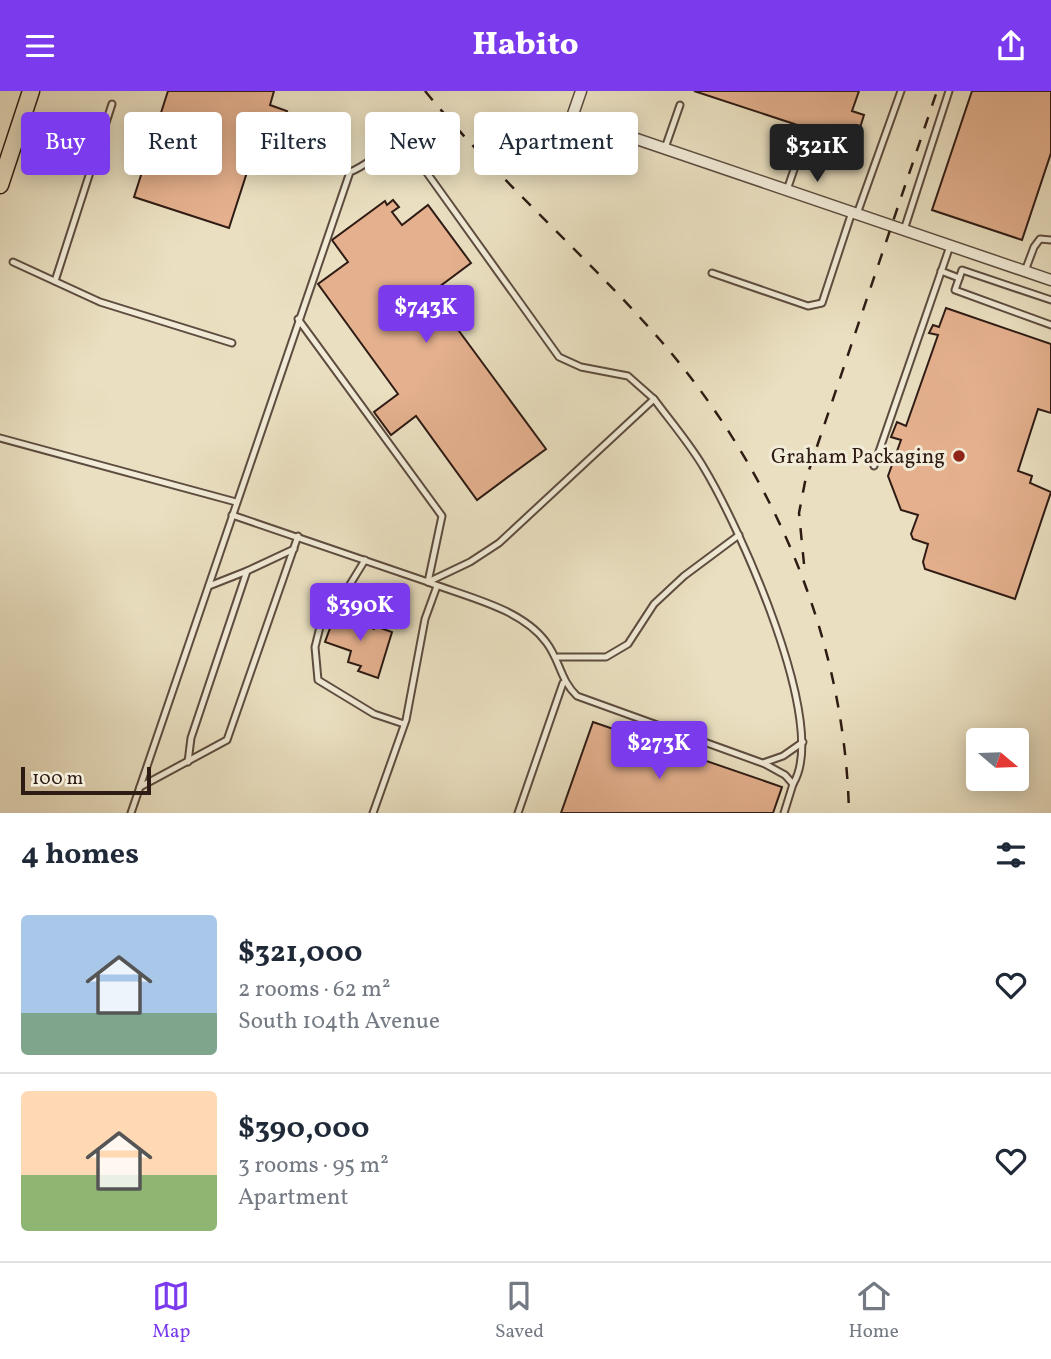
<!DOCTYPE html>
<meta charset="utf-8">
<style>
:root{--surface:#fff;--page:#f2f2f3;--text:#1f2937;--muted:#747a83;--line:#e0e1e3;--accent:#7c3aed}
body{margin:0;font-family:Vollkorn,serif;background:var(--page);color:var(--text);height:100vh;display:flex;flex-direction:column;font-size:26px;white-space:nowrap}
*{box-sizing:border-box;margin:0}
p{font-size:23px;color:var(--muted)}
.icon{flex:none;width:38px;height:38px;fill:none;stroke:currentColor;stroke-width:2;stroke-linecap:round;stroke-linejoin:round}
.map{position:relative;height:722px;overflow:hidden}
.details{display:flex;flex-direction:column;background:var(--surface);flex:1}
.details>*{flex:none}
.banner{position:absolute;left:21px;top:21px;width:700px;height:63px;display:flex;gap:14px}
.needle{width:46px;rotate:109deg}
.fabs{position:absolute;left:966px;top:637px;display:grid;gap:14px}
.fabs a{display:grid;place-items:center;width:63px;height:63px;border-radius:7px;background:var(--surface);box-shadow:0 4px 18px #0003;font-size:35px}
.scale{position:absolute;left:21px;bottom:18px;width:130px;box-sizing:border-box;padding-left:7px;border:4px solid #2e1b14;border-top:0;font-size:19px;line-height:24px;white-space:nowrap;color:#2e1b14;-webkit-text-stroke:5px #f1ebd7;paint-order:stroke}
.price{position:absolute;translate:-50% -60px;padding:0 16px;border-radius:7px;background:var(--accent);color:#fff;font-size:23px;line-height:46px;filter:drop-shadow(0 2px 4px #0008)}
.price::after{content:'';position:absolute;left:50%;top:42px;width:21px;height:16px;margin-left:-10px;background:inherit;clip-path:polygon(0 0,100% 0,50% 100%)}
.price.on{background:#222;color:#fff}
ul{padding:0;list-style:none}
li{display:flex;align-items:center;gap:21px;height:175px;padding:0 21px}
li+li{border-top:2px solid var(--line)}
li span{display:grid;place-items:center;flex:none;width:196px;height:140px;border-radius:7px;color:#555}
li>.icon{margin-inline-start:auto}
span .icon{width:84px;height:84px;fill:#fffc;stroke-width:1}
li b{font-size:30px}
h2{display:flex;justify-content:space-between;align-items:center;height:84px;padding:0 21px;font-size:30px}
.tag{padding:0 24px;border-radius:7px;background:var(--surface);box-shadow:0 4px 18px #0003;font-size:24px;line-height:63px}
.tag.on{background:var(--accent);color:#fff}
header{display:flex;justify-content:space-between;align-items:center;height:91px;padding:0 21px;background:var(--accent);color:#fff;font-size:32px;font-weight:800}
.tab-bar{display:flex;justify-content:space-around;align-items:center;height:98px;border-top:2px solid var(--line);background:var(--surface);font-size:19px;color:var(--muted)}
.tab-bar a{display:grid;justify-items:center;gap:4px}
.tab-bar .on{color:var(--accent)}
.map>svg:first-child{display:block}
.building{fill:#e4b08e;stroke:#2e1b14;stroke-width:2}
.lines{fill:none;stroke-linecap:round;stroke-linejoin:round}
.service-casing{stroke:#5d4c3f;stroke-width:9}
.minor-casing{stroke:#5d4c3f;stroke-width:13}
.primary-casing{stroke:#2e1b14;stroke-width:19}
.service{stroke:#f1ebd7;stroke-width:5}
.minor{stroke:#f1ebd7;stroke-width:10}
.primary{stroke:#eae0c1;stroke-width:16}
.rail{stroke:#2e1b14;stroke-width:2.5;stroke-dasharray:12 12;stroke-linecap:butt}
.poi-dot{fill:#8f2418;stroke:#f1ebd7;stroke-width:2.5}
.labels{text-anchor:middle;stroke-width:6;stroke-linejoin:round;paint-order:stroke}
.poi-label{font-size:21px;fill:#2e1b14;stroke:#f1ebd7;text-anchor:end}
</style>
<header><svg class="icon" aria-label="menu" viewBox="0 0 24 24"><path d="M4 6h16M4 12h16M4 18h16"/></svg>Habito<svg class="icon" aria-label="share" viewBox="0 0 24 24"><path d="M12 15V3M7 8l5-5 5 5M5 13v7h14v-7"/></svg></header>
<div class="map">
<svg width="1051" height="722" viewBox="0 0 1051 722">
<rect width="100%" height="100%" fill="#eae0c1"/>
<filter id="stains"><feTurbulence type="fractalNoise" baseFrequency=".00286" numOctaves="4"/><feColorMatrix values="0 0 0 0 .2 0 0 0 0 .09 0 0 0 0 .02 0 0 0 .5 -.17"/></filter>
<radialGradient id="worn" r=".72"><stop offset=".6" stop-color="#630" stop-opacity="0"/><stop offset="1" stop-color="#630" stop-opacity=".3"/></radialGradient>
<g class="building">
<path d="M168 0H274L270 14 287 20 279 44 261 38 229 137 134 106Z"/>
<path d="M694 0H859L852 20 864 24 855 53Z"/>
<path d="M972 0H1051V62L1022 149 932 119Z"/>
<path d="M393 109 399 116 392 121 402 134 428 114 471 172 431 202 546 358 477 409 416 325 391 344 374 321 398 303 318 193 348 171 332 149 385 110 387 114Z"/>
<path d="M946 217 1051 253V322L1038 318 1018 380 1032 385 1030 392 1051 401 1015 508 925 478 923 471 928 453 913 448 911 443 918 424 901 419 888 385 901 349 891 346 897 331 906 335 938 244 929 242 933 234 939 236Z"/>
<path d="M336 521 365 531 364 534 374 538 375 535 392 541 378 587 358 580 361 575 348 571 351 560 325 551Z"/>
<path d="M593 631 782 696 773 722H561Z"/>
</g>
<g class="lines">
<defs>
<g id="service">
<path d="M665 57 680 14"/>
<path d="M787 99 802 55"/>
<path d="M857 123 901 0"/>
<path d="M904 139 949 0"/>
<path d="M13 171 100 211 232 252"/>
<path d="M941 180 959 187"/>
<path d="M1025 180 1034 156 1040 148 1051 149"/>
<path d="M712 182 808 215 822 212 852 121"/>
<path d="M55 190 112 13"/>
<path d="M1051 209 962 179 955 199 1051 234"/>
<path d="M654 308C671 331 690 353 704 377 739 435 830 634 793 693"/>
<path d="M0 347 236 411"/>
<path d="M874 375 950 155"/>
<path d="M232 424 428 491 442 425 298 228"/>
<path d="M365 469 338 513 322 528 315 556 318 589 374 623 404 633"/>
<path d="M247 480 294 458"/>
<path d="M428 491C466 506 521 517 546 551 560 569 560 589 577 605L765 673 785 684 793 693 784 722"/>
<path d="M558 566H606L628 553 654 513 684 485 739 444"/>
<path d="M188 671 191 647 247 480 209 495"/>
<path d="M763 672 783 665 803 651"/>
<path d="M140 696 227 649 298 445"/>
<path d="M131 722 350 81C368 74 378 61 396 55L408 60 422 75 559 266 581 276 628 285 654 308 499 452 470 471 428 491"/>
<path d="M373 722 406 629 425 528 437 495"/>
<path d="M518 722 563 592"/>
</g>
<path id="minor" d="M581 0 572 26 1051 189"/>
<path id="primary" d="M0 94 31 0"/>
</defs>
<use href="#service" class="service-casing"/>
<use href="#minor" class="minor-casing"/>
<use href="#primary" class="primary-casing"/>
<use href="#service" class="service"/>
<use href="#minor" class="minor"/>
<use href="#primary" class="primary"/>
<g class="rail">
<path d="M425 0C498 89 586 164 661 250 774 381 845 548 849 722"/>
<path d="M804 473 799 422 805 391 937 0"/>
</g>
</g>
<circle class="poi-dot" cx="959" cy="365" r="7"/>
<g class="labels">
<g class="poi-label">
<text x="945" y="372">Graham Packaging</text>
</g>
</g>
<rect width="100%" height="100%" filter="url(#stains)"/>
<rect width="100%" height="100%" fill="url(#worn)"/>
</svg>
<div class="fabs">
<a><svg class="needle" viewBox="-14 -14 28 28"><path d="M0-13l5 13h-10z" fill="#e53935"/><path d="M0 13l5-13h-10z" fill="#747a83"/></svg></a>
</div>
<div class="scale">100 m</div>
<b class="price on" style="left:817px;top:93px">$321K</b>
<b class="price" style="left:426px;top:254px">$743K</b>
<b class="price" style="left:360px;top:552px">$390K</b>
<b class="price" style="left:659px;top:690px">$273K</b>
<div class="banner">
<a class="tag on">Buy</a>
<a class="tag">Rent</a>
<a class="tag">Filters</a>
<a class="tag">New</a>
<a class="tag">Apartment</a>
</div>
</div>
<section class="details">
<h2>4 homes<svg class="icon" aria-label="filters" viewBox="0 0 24 24"><path d="M4 7h16M4 17h16"/><circle cx="9" cy="7" r="2"/><circle cx="15" cy="17" r="2"/></svg></h2>
<ul>
<li><span style="background:linear-gradient(#a9c7e8 70%,#7fa58c 0)"><svg class="icon" aria-label="home" viewBox="0 0 24 24"><path d="M3 11l9-7 9 7M6 9v11h12V9"/></svg></span><div><b>$321,000</b><p>2 rooms · 62 m²</p><p>South 104th Avenue</p></div><svg class="icon" aria-label="heart" viewBox="0 0 24 24"><path d="M12 20l-8-8c-3-5 5-10 8-4 3-6 11-1 8 4z"/></svg></li>
<li><span style="background:linear-gradient(#ffd9b3 60%,#8fb573 0)"><svg class="icon" aria-label="home" viewBox="0 0 24 24"><path d="M3 11l9-7 9 7M6 9v11h12V9"/></svg></span><div><b>$390,000</b><p>3 rooms · 95 m²</p><p>Apartment</p></div><svg class="icon" aria-label="heart" viewBox="0 0 24 24"><path d="M12 20l-8-8c-3-5 5-10 8-4 3-6 11-1 8 4z"/></svg></li>
</ul>
</section>
<nav class="tab-bar">
<a class="on"><svg class="icon" aria-label="map" viewBox="0 0 24 24"><path d="M3 6l6-2 6 2 6-2v14l-6 2-6-2-6 2zM9 4v14M15 6v14"/></svg>Map</a>
<a><svg class="icon" aria-label="saved" viewBox="0 0 24 24"><path d="M7 4h10v16l-5-4-5 4z"/></svg>Saved</a>
<a><svg class="icon" aria-label="home" viewBox="0 0 24 24"><path d="M3 11l9-7 9 7M6 9v11h12V9"/></svg>Home</a>
</nav>
